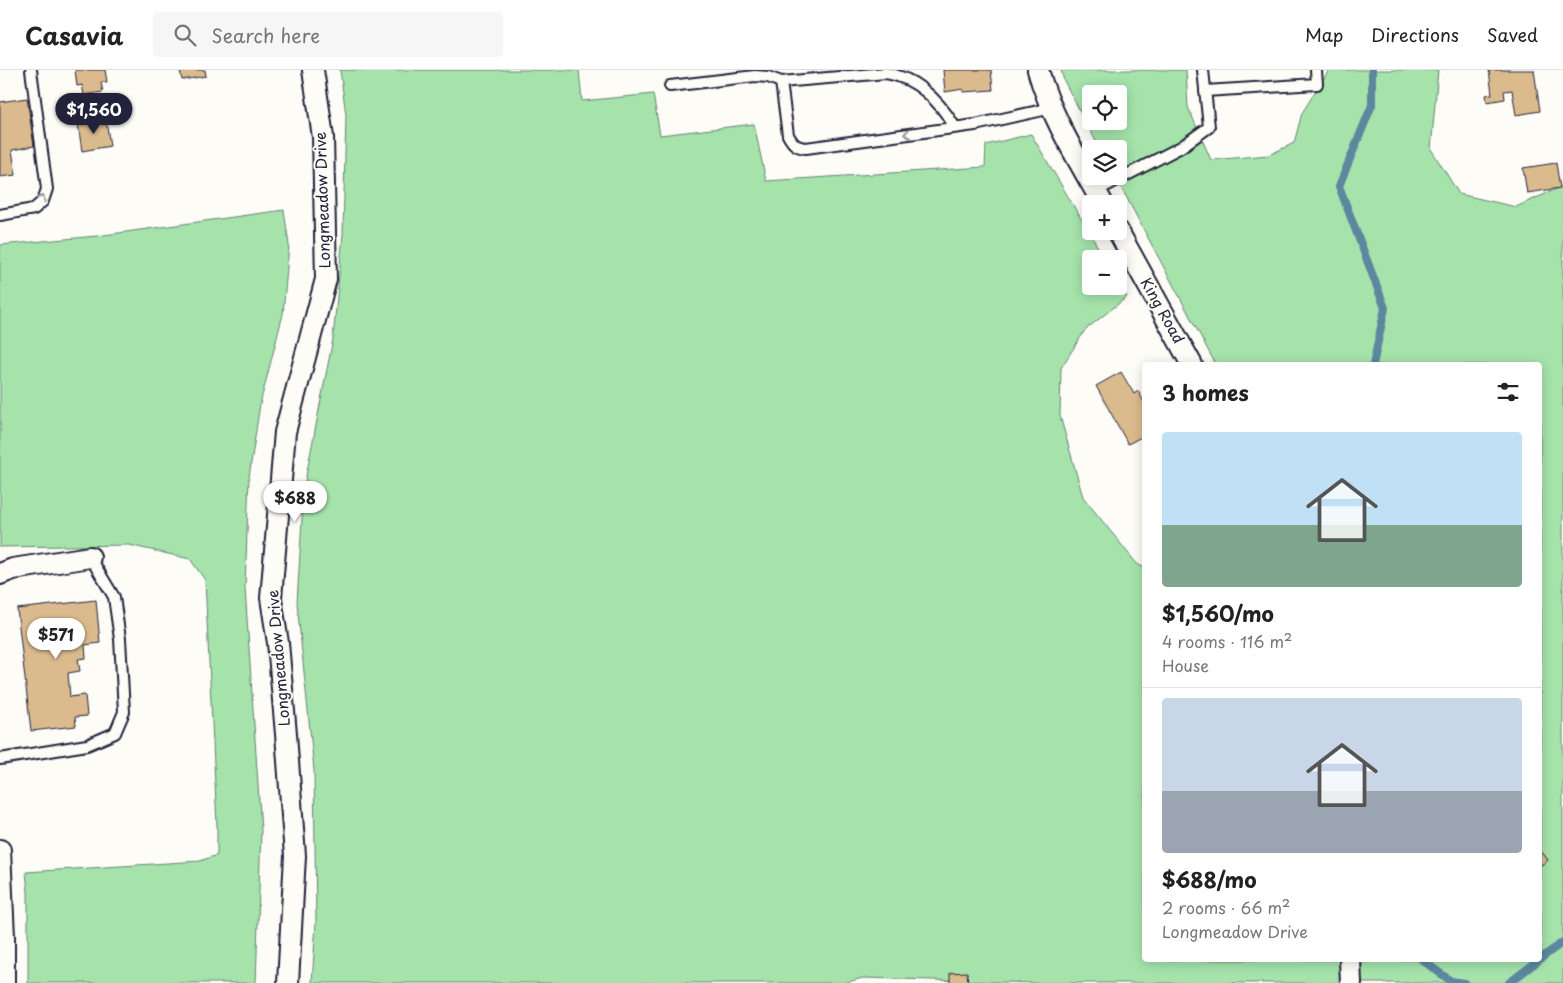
<!DOCTYPE html>
<meta charset="utf-8">
<style>
:root{--surface:#fff;--page:#f6f6f6;--text:#222;--muted:#767676;--line:#e0e0e0;--accent:#22223b}
body{margin:0;font-family:"Playpen Sans",sans-serif;background:var(--page);color:var(--text);height:100vh;display:flex;flex-direction:column;font-size:19px;white-space:nowrap}
*{box-sizing:border-box;margin:0}
p{font-size:16px;color:var(--muted)}
.icon{flex:none;width:28px;height:28px;fill:none;stroke:currentColor;stroke-width:2;stroke-linecap:round;stroke-linejoin:round}
.map{position:relative;flex:1;overflow:hidden}
.details{position:absolute;left:1142px;top:292px;width:400px;height:600px;display:flex;flex-direction:column;background:var(--surface);border-radius:5px;box-shadow:0 2px 12px #0003}
.details>*{flex:none}
.controls{position:absolute;left:1082px;top:15px;display:grid;gap:10px}
.controls a{display:grid;place-items:center;width:45px;height:45px;border-radius:5px;background:var(--surface);box-shadow:0 2px 12px #0003;font-size:25px}
.price{position:absolute;translate:-50% -42px;padding:0 11px;border-radius:18px;background:#fff;color:#222;font-size:16px;line-height:32px;filter:drop-shadow(0 1px 2px #0008)}
.price::after{content:'';position:absolute;left:50%;top:30px;width:15px;height:11px;margin-left:-8px;background:inherit;clip-path:polygon(0 0,100% 0,50% 100%)}
.price.on{background:var(--accent);color:#fff}
ul{padding:0;list-style:none}
li{display:grid;align-content:center;gap:10px;height:265px;padding:0 20px}
li+li{border-top:1px solid var(--line)}
li span{display:grid;place-items:center;height:155px;border-radius:5px;color:#555}
li>.icon{margin-inline-start:auto}
span .icon{width:90px;height:90px;fill:#fffc;stroke-width:1}
li b{font-size:21px}
h2{display:flex;justify-content:space-between;align-items:center;height:60px;padding:0 20px;font-size:21px}
header{display:flex;align-items:center;gap:30px;box-sizing:border-box;height:70px;padding:0 25px;background:var(--surface);border-bottom:1px solid var(--line)}
header strong{font-size:24px}
nav{display:flex;gap:28px;margin-inline-start:auto;font-size:18px}
.search{width:350px;height:45px;background:var(--page);display:flex;align-items:center;gap:12px;box-sizing:border-box;padding:0 18px;border-radius:5px;color:var(--muted);font-size:19px}
.map>svg:first-child{display:block}
.green{fill:#a5e3ab;stroke:#648273;fill-rule:evenodd}
.lines{fill:none;stroke-linecap:round;stroke-linejoin:round}
.stream{stroke:#5c879f;stroke-width:8}
.building{fill:#dbbb8e;stroke:#22223b}
.service-casing{stroke:#22223b;stroke-width:14}
.minor-casing{stroke:#22223b;stroke-width:24}
.service{stroke:#fdfcf7;stroke-width:10}
.minor{stroke:#fdfcf7;stroke-width:20}
.oneway{stroke:#9a9aa2}
.labels{text-anchor:middle;stroke-width:4;stroke-linejoin:round;paint-order:stroke}
.street-label{font-size:15px;fill:#22223b;stroke:#fdfcf7}
</style>
<header>
<strong>Casavia</strong>
<div class="search"><svg class="icon" aria-label="search" viewBox="0 0 24 24"><circle cx="10" cy="10" r="6"/><path d="M15 15l6 6"/></svg>Search here</div>
<nav><a>Map</a><a>Directions</a><a>Saved</a></nav>
</header>
<div class="map">
<svg width="1563" height="913" viewBox="0 0 1563 913">
<rect width="100%" height="100%" fill="#fdfcf7"/>
<filter id="ink" filterUnits="userSpaceOnUse"><feTurbulence type="fractalNoise" baseFrequency=".02" numOctaves="2"/><feDisplacementMap in="SourceGraphic" scale="10" xChannelSelector="R" yChannelSelector="G"/><feConvolveMatrix kernelMatrix="1 2 1 2 8 2 1 2 1" color-interpolation-filters="sRGB"/></filter>
<g filter="url(#ink)">
<g class="green">
<path d="M340 0H579L582 31 653 24 660 65 754 54 766 111 985 97 986 75 1031 64 1105 189H1091V216H1119V213L1127 227 1085 260 1061 298 1060 346 1083 427 1137 494 1145 498V890H1540V295H1216L1115 106H1119V79H1100L1064 11 1061 0H1186L1188 37 1211 90 1269 85 1294 73 1302 43 1329 0H1438L1431 79 1459 124 1516 137 1563 116V913H1036L863 908 844 913H312L316 852 314 700 297 533 304 416 333 269 343 164 346 45ZM1091 24H1119V51H1091Z"/>
<path d="M284 140 289 175 283 244 260 334 249 407 245 518 261 760 256 913H28V822L26 802 200 791 217 785V755L205 510 190 489 129 475 0 477V175L97 166Z"/>
</g>
<g class="lines">
<g class="stream">
<path d="M1372 0V35L1339 116 1385 238 1373 295"/>
<path d="M1540 889 1563 872"/>
<path d="M1422 890 1451 911 1465 913"/>
<path d="M1509 913 1539 890"/>
</g>
</g>
<g class="building">
<path d="M75 0H105L107 12H101L103 22 84 25 82 15 77 16Z"/>
<path d="M180 0H205L206 6 182 10Z"/>
<path d="M943 0H991L993 20 963 22V19L945 22Z"/>
<path d="M1489 0H1534L1540 41 1516 45 1512 20 1504 21 1505 29 1487 32 1486 25 1492 24Z"/>
<path d="M27 28 34 76 12 80 16 105 0 107V32Z"/>
<path d="M106 50 110 76 82 81 78 54Z"/>
<path d="M1556 93 1560 118 1527 123 1523 98Z"/>
<path d="M1121 302 1134 324 1138 321 1145 334V365L1128 374 1096 316Z"/>
<path d="M96 530 100 573 85 575 86 588 78 589 80 601 68 603 70 627 85 625 87 646 75 647 76 656 31 661 17 539Z"/>
<path d="M1540 780 1548 790 1540 796Z"/>
<path d="M967 902 968 913H950V903Z"/>
</g>
<g class="lines">
<defs>
<g id="service">
<path d="M781 12 788 65C793 74 796 77 806 78L975 55 1052 38"/>
<path d="M670 16 755 6 768 7 781 12 886 3C918 8 939 31 955 57"/>
<path d="M1205 21 1317 14 1316 0"/>
<path d="M1096 121 1181 77 1209 57 1203 0"/>
<path d="M0 145 34 139 43 131 47 119 31 0"/>
<path d="M0 689 87 675 115 663 124 642 120 569 114 527 90 487"/>
</g>
<g id="minor">
<path d="M1038 0C1051 47 1079 91 1103 134"/>
<path d="M1118 161 1192 295"/>
<path d="M0 504 13 499 90 487"/>
<path d="M0 780 4 867V913"/>
<path d="M1350 890 1351 913"/>
<path d="M288 913 295 786 286 664 278 573 271 528 285 362 326 209 323 67 313 0"/>
</g>
</defs>
<use href="#service" class="service-casing"/>
<use href="#minor" class="minor-casing"/>
<use href="#service" class="service"/>
<use href="#minor" class="minor"/>
</g>
<defs><path id="oneway-chevron" d="M-2-3.5L2.5 0L-2 3.5" fill="none" stroke-width="1.6" stroke-linecap="round" stroke-linejoin="round" transform="scale(1.25)"/></defs>
<g class="oneway">
<use href="#oneway-chevron" transform="translate(907 64) rotate(172)"/>
<use href="#oneway-chevron" transform="translate(42 128) rotate(-61)"/>
</g>
</g>
<g class="labels">
<g class="street-label">
<text transform="translate(323 130) rotate(-92)" y="5">Longmeadow Drive</text>
<text transform="translate(1162 241) rotate(61)" y="5">King Road</text>
<text transform="translate(279 588) rotate(-95)" y="5">Longmeadow Drive</text>
</g>
</g>
</svg>
<div class="controls">
<a><svg class="icon" aria-label="locate" viewBox="0 0 24 24"><circle cx="12" cy="12" r="6"/><path d="M12 2v4M12 18v4M2 12h4M18 12h4"/></svg></a>
<a><svg class="icon" aria-label="layers" viewBox="0 0 24 24"><path d="M12 4l9 5-9 5-9-5zM3 14l9 5 9-5"/></svg></a>
<a>+</a>
<a>−</a>
</div>
<b class="price on" style="left:94px;top:65px">$1,560</b>
<b class="price" style="left:295px;top:453px">$688</b>
<b class="price" style="left:56px;top:590px">$571</b>
<section class="details">
<h2>3 homes<svg class="icon" aria-label="filters" viewBox="0 0 24 24"><path d="M4 7h16M4 17h16"/><circle cx="9" cy="7" r="2"/><circle cx="15" cy="17" r="2"/></svg></h2>
<ul>
<li><span style="background:linear-gradient(#bfe0f5 60%,#7fa58c 0)"><svg class="icon" aria-label="home" viewBox="0 0 24 24"><path d="M3 11l9-7 9 7M6 9v11h12V9"/></svg></span><div><b>$1,560/mo</b><p>4 rooms · 116 m²</p><p>House</p></div></li>
<li><span style="background:linear-gradient(#c9d6e8 60%,#9aa5b1 0)"><svg class="icon" aria-label="home" viewBox="0 0 24 24"><path d="M3 11l9-7 9 7M6 9v11h12V9"/></svg></span><div><b>$688/mo</b><p>2 rooms · 66 m²</p><p>Longmeadow Drive</p></div></li>
</ul>
</section>
</div>
